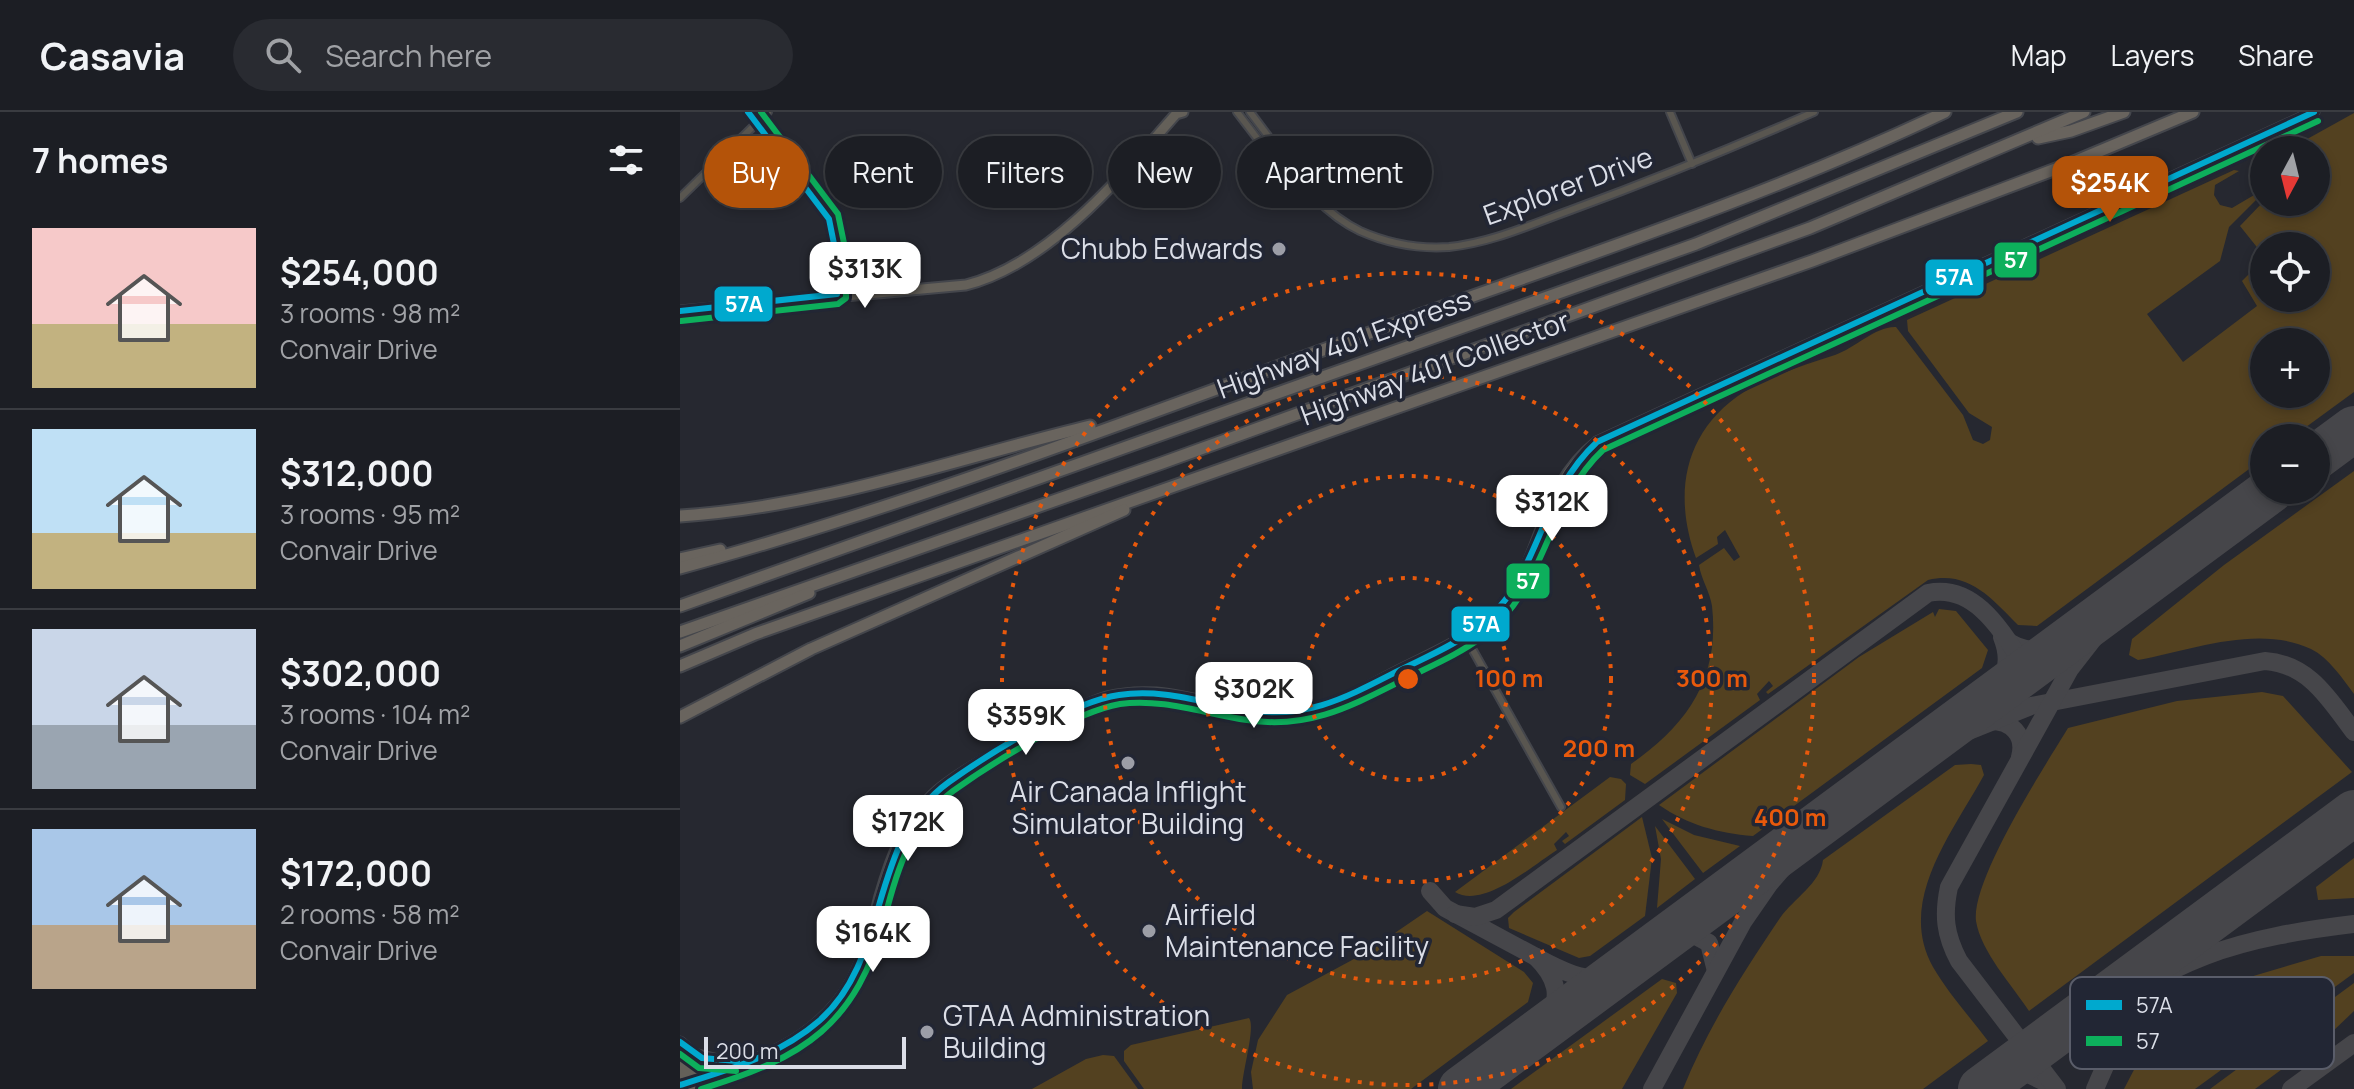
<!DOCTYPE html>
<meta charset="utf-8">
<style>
:root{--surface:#1c1e24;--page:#292b31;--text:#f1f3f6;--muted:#a0a2a6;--line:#3a3c41;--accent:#b45309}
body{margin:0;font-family:Manrope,sans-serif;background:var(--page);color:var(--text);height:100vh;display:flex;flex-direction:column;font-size:30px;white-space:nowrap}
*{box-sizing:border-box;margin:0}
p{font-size:26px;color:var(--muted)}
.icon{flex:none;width:44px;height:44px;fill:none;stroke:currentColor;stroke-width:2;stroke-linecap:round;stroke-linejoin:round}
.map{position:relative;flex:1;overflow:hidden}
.details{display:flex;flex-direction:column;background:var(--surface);width:680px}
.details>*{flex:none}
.hud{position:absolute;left:24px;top:24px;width:760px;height:72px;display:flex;gap:16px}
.needle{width:52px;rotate:187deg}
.controls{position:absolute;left:1570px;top:24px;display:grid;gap:16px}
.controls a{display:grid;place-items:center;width:80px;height:80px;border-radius:50%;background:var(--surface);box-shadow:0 4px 12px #0003,0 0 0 2px var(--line);font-size:40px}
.scale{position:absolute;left:24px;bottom:20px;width:202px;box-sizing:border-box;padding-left:8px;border:4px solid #dbdee7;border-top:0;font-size:22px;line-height:28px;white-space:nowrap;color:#dbdee7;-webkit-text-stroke:6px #222634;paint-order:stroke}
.price{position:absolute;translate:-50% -68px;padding:0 18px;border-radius:16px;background:#fff;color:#222;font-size:26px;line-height:52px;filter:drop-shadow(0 2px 4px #0008)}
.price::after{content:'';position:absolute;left:50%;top:48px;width:24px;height:18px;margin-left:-12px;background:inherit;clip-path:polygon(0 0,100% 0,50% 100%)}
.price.on{background:var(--accent);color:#fff}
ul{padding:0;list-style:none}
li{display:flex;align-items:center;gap:24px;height:200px;padding:0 32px}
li+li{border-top:2px solid var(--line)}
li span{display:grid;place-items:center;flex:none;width:224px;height:160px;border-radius:0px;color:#555}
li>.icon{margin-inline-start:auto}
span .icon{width:96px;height:96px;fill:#fffc;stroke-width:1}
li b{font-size:34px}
h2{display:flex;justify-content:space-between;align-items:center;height:96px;padding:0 32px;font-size:34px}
.tag{padding:0 28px;border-radius:36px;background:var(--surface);box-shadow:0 4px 12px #0003,0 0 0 2px var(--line);font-size:28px;line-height:72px}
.tag.on{background:var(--accent);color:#fff}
header{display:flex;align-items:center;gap:48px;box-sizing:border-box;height:112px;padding:0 40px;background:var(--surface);border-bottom:2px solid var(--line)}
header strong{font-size:38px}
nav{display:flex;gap:44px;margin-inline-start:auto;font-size:28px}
.search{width:560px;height:72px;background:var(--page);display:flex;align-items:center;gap:20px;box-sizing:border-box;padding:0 28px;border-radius:44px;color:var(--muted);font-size:30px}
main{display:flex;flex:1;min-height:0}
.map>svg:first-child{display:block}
.green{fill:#534120;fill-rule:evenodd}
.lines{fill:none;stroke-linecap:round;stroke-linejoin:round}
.taxiway{stroke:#46464a;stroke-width:18}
.runway{stroke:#46464a;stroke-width:46}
.street-casing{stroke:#44464c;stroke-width:10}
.secondary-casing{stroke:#44464c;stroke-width:13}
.highway-casing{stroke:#44464c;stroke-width:15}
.street{stroke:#595650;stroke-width:6}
.secondary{stroke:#646059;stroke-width:9}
.highway{stroke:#69645e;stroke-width:11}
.bus-1-casing{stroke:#222634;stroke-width:12}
.bus-2-casing{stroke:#222634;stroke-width:12}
.bus-1{stroke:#00a9ce;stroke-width:6}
.bus-2{stroke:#0daf5c;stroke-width:6}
.ring{fill:none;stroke:#e8590c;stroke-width:4;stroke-dasharray:4 8}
.poi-dot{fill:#9c9ea7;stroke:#222634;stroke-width:3}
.labels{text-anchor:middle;stroke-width:7;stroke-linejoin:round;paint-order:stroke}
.street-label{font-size:28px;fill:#dbdee7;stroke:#222634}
.poi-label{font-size:28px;fill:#dbdee7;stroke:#222634;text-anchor:start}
.key{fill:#222634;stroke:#5a5d6a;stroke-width:2}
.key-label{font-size:22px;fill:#dbdee7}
.centre{fill:#e8590c;stroke:#222634;stroke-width:4}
.ring-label{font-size:24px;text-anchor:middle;font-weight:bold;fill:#e8590c;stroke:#222634;stroke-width:7;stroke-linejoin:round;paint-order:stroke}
.line-badge{stroke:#222634;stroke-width:3}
.badge-label{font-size:22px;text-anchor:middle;font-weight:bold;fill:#fff}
</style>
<header>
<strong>Casavia</strong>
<div class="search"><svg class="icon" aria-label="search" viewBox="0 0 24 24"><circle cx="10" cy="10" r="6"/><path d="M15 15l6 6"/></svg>Search here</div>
<nav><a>Map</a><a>Layers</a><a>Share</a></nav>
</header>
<main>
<section class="details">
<h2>7 homes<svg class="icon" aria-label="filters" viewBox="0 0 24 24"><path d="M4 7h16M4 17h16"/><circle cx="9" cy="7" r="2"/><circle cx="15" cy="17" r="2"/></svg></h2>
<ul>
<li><span style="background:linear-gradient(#f6c9c9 60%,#c2b280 0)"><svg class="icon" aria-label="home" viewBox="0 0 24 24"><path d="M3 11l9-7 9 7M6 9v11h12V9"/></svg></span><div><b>$254,000</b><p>3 rooms · 98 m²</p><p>Convair Drive</p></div></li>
<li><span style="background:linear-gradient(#bfe0f5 65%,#c2b280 0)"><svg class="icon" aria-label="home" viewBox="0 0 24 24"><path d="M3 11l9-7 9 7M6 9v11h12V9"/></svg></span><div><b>$312,000</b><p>3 rooms · 95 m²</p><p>Convair Drive</p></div></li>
<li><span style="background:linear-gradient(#c9d6e8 60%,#9aa5b1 0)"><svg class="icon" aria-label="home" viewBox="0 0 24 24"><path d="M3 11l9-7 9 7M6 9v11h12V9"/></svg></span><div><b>$302,000</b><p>3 rooms · 104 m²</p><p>Convair Drive</p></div></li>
<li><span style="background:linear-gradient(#a9c7e8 60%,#b9a48a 0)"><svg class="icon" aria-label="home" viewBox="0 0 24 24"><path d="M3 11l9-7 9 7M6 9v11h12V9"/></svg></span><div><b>$172,000</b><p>2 rooms · 58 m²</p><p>Convair Drive</p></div></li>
</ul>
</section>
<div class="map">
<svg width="1674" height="977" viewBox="0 0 1674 977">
<rect width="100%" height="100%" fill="#262830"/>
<g class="green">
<path d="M1674 1V280L1611 326H1584V346L1357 514 1338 513C1312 487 1289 458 1248 468L1088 582 1086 580 1093 574 1089 569 1077 582 1080 588 965 672 950 663 951 652C1008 612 1040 566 1032 494 1030 480 1021 467 1019 453L1044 436 1054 449 1060 445 1045 418 1037 425 1038 432 1016 446C993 383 1003 319 1064 280 1091 263 1125 253 1155 243 1175 236 1196 214 1216 215L1283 303 1293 328 1303 332 1310 328 1312 315 1289 301 1228 219 1227 208 1554 58 1559 59 1535 73 1534 83 1540 93 1552 96 1581 79V83L1549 115 1540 149 1467 202 1503 250 1577 194 1562 169 1584 147V186H1636V134H1584V144L1560 114 1584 89 1636 90V38H1621L1620 31ZM1584 230H1636V282H1584Z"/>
<path d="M1674 359V582C1662 566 1649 546 1631 537 1578 512 1512 538 1458 548L1449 543 1452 527 1544 453Z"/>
<path d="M1259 497 1276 499 1308 538 1302 556 1073 724C1038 721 1008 713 979 693L1179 545 1253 500 1255 505Z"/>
<path d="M1582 580 1603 584 1672 660 1349 899C1332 873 1301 840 1296 809 1291 768 1365 654 1388 616L1497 589Z"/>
<path d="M1291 652 1301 653 1304 663C1273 720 1216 789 1253 855 1268 881 1290 905 1308 929L1243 977H1003C1027 917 1064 859 1100 806 1114 786 1140 772 1143 748L1275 653Z"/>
<path d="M930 665 941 667 946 672 945 688 885 732 882 729 889 724 886 720 874 732 877 738C852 754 803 797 775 780Z"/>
<path d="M962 705 972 746 965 804 910 844 899 846 829 816 828 806 834 800Z"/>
<path d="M982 707 1014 723 1060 734 1023 761Z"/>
<path d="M975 714 1015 767 977 796 981 747Z"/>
<path d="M1674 746V786L1638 788 1636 775Z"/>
<path d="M747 799 844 860 853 871 848 890 731 977H573L571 960 578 928 607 883 687 840Z"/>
<path d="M1641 844H1674V861L1515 977H1444L1483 902 1553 870Z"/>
<path d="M982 867 996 871 997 881 942 977H831Z"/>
<path d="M1674 871V899L1651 921 1575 977H1530Z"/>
<path d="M569 906C576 915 562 960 562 977H464L444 949V939L451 933Z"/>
<path d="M423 943 434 944 458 977H352L406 947Z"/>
</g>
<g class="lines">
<g class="taxiway">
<path d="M1636 349 1674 328"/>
<path d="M1309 609C1331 608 1346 623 1340 645"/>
<path d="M1262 620C1296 595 1342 574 1322 525 1363 559 1399 519 1432 495"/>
<path d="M1239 639 1351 594 1585 549C1629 552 1649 587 1674 620"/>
<path d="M750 779 765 796 856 845"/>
<path d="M775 802 795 805 816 798 1248 481C1301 470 1328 532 1355 569"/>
<path d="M988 825 1014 823 1029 831 1036 859"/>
<path d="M1349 942C1406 908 1463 868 1525 844 1573 826 1624 818 1674 812"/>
<path d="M808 956C845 928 908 896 856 845 925 883 929 866 987 824"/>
<path d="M1316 966 1348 962 1371 973"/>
<path d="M972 977 1063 810 1090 771 1143 710"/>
<path d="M1377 977 1279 849C1265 823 1263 803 1269 775L1390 557 1418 521 1493 450"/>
<path d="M1415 977C1436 928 1457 882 1494 842 1510 824 1532 808 1551 792"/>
<path d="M1611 977 1674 931"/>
</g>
<g class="runway">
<path d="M1636 345 1674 317"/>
<path d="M781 977 1591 378"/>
<path d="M1301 977 1674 701"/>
</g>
<defs>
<g id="street">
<path d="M68 0 149 107 156 142 157 182"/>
<path d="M557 0 580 30 588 32C614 63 642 101 680 119 707 131 739 137 769 135 811 131 852 112 891 98 973 68 1054 35 1134 0"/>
<path d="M570 0 588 24V32"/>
<path d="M990 0 1012 52"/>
<path d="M0 86 88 0"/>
<path d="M786 526 881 695"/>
</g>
<g id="secondary">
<path d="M0 199 286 173C369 152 441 65 496 2L503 0"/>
<path d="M0 930 14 942 42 949"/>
<path d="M0 943 11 977"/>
<path d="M0 962 53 947 65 951"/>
<path d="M0 973C66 953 139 932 173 866 186 841 193 811 200 784 211 746 224 709 254 682 281 657 393 595 427 585 443 581 460 580 476 581 540 587 594 618 658 590 678 581 698 569 718 559 761 537 806 521 833 479 866 426 864 372 917 330L1634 0"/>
</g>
<g id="highway">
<path d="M1358 26 1391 19 1444 0"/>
<path d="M0 404C146 394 270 348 410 314"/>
<path d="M0 447 40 438"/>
<path d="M0 456C232 393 458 305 684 223 879 152 1078 89 1265 0"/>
<path d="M0 494 1016 132 1337 0"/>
<path d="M0 520 482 351 1130 116 1404 0"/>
<path d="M0 534 129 481"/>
<path d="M0 554 75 522 242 463 1132 149 1389 52 1513 0"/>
<path d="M0 605 131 537 444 398"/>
</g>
</defs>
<use href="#street" class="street-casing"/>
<use href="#secondary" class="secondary-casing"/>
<use href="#highway" class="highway-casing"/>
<use href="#street" class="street"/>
<use href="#secondary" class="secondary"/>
<use href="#highway" class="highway"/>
<defs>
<g id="bus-1">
<path d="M0 199 157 182 156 142 149 107 68 0"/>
<path d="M0 930 22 946 57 949"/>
<path d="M0 973C49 958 100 943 139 909 212 845 187 729 269 670 310 641 391 590 439 583 482 576 524 591 567 598 626 608 667 585 718 559 744 546 771 535 794 518 861 472 855 387 917 330L1634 0"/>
</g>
<g id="bus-2">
<path d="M1 209 158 192 166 186V141L158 102 81 0"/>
<path d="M0 942 19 956 56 959"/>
<path d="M21 977C124 946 177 913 205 805 217 757 232 710 273 679 312 651 394 600 440 592 483 586 525 602 567 608 630 618 673 593 727 566 753 553 779 542 802 525 867 478 866 391 923 338L1638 9"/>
</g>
</defs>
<use href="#bus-1" class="bus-1-casing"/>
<use href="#bus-2" class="bus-2-casing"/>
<use href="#bus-1" class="bus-1"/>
<use href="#bus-2" class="bus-2"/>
</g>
<g class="ring">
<circle cx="728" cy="567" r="101"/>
<circle cx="728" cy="567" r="203"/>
<circle cx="728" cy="567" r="304"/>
<circle cx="728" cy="567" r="406"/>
</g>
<g class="poi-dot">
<circle cx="599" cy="137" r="8"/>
<circle cx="448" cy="651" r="8"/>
<circle cx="469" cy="819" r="8"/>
<circle cx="247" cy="920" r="8"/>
</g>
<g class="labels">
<g class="street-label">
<text transform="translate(888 74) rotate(-20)" y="10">Explorer Drive</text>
<text transform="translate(664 232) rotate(-20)" y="10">Highway 401 Express</text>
<text transform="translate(755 256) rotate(-20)" y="10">Highway 401 Collector</text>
</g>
<g class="poi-label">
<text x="583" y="147" text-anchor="end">Chubb Edwards</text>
<text x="448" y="690" text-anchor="middle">Air Canada Inflight<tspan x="448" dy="32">Simulator Building</tspan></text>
<text x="485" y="813">Airfield<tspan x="485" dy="32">Maintenance Facility</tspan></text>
<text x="263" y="914">GTAA Administration<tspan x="263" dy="32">Building</tspan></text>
</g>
</g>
<rect x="1390" y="865" width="264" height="92" rx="12" class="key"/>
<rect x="1406" y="888" width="36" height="10" fill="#00a9ce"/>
<rect x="1406" y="924" width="36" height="10" fill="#0daf5c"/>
<g class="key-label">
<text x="1456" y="901">57A</text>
<text x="1456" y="937">57</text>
</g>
<circle cx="728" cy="567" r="12" class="centre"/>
<g class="ring-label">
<text x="829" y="575">100 m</text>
<text x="1032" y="575">300 m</text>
<text x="919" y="645">200 m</text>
<text x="1110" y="714">400 m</text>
</g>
<g class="line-badge">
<rect x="1313" y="129" width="45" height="38" rx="8" fill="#0daf5c"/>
<rect x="1244" y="146" width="61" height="39" rx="8" fill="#00a9ce"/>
<rect x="33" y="173" width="61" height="38" rx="8" fill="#00a9ce"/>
<rect x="825" y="450" width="46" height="38" rx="8" fill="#0daf5c"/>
<rect x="770" y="493" width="61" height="38" rx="8" fill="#00a9ce"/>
</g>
<g class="badge-label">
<text x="1336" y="156">57</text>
<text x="1274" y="173">57A</text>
<text x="64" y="200">57A</text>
<text x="848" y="477">57</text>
<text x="801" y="520">57A</text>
</g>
</svg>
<div class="controls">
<a><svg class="needle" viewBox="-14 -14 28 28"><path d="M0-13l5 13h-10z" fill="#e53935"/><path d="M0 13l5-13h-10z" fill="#a0a2a6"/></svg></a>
<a><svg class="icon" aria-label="locate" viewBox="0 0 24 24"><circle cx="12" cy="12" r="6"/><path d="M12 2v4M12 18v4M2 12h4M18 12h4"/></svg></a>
<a>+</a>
<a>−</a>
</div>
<div class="scale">200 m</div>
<b class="price on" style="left:1430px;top:112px">$254K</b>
<b class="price" style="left:185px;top:198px">$313K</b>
<b class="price" style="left:872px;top:431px">$312K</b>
<b class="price" style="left:574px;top:618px">$302K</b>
<b class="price" style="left:346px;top:645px">$359K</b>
<b class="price" style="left:228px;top:751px">$172K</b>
<b class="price" style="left:193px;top:862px">$164K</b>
<div class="hud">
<a class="tag on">Buy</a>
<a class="tag">Rent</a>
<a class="tag">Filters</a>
<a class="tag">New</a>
<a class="tag">Apartment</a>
</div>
</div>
</main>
